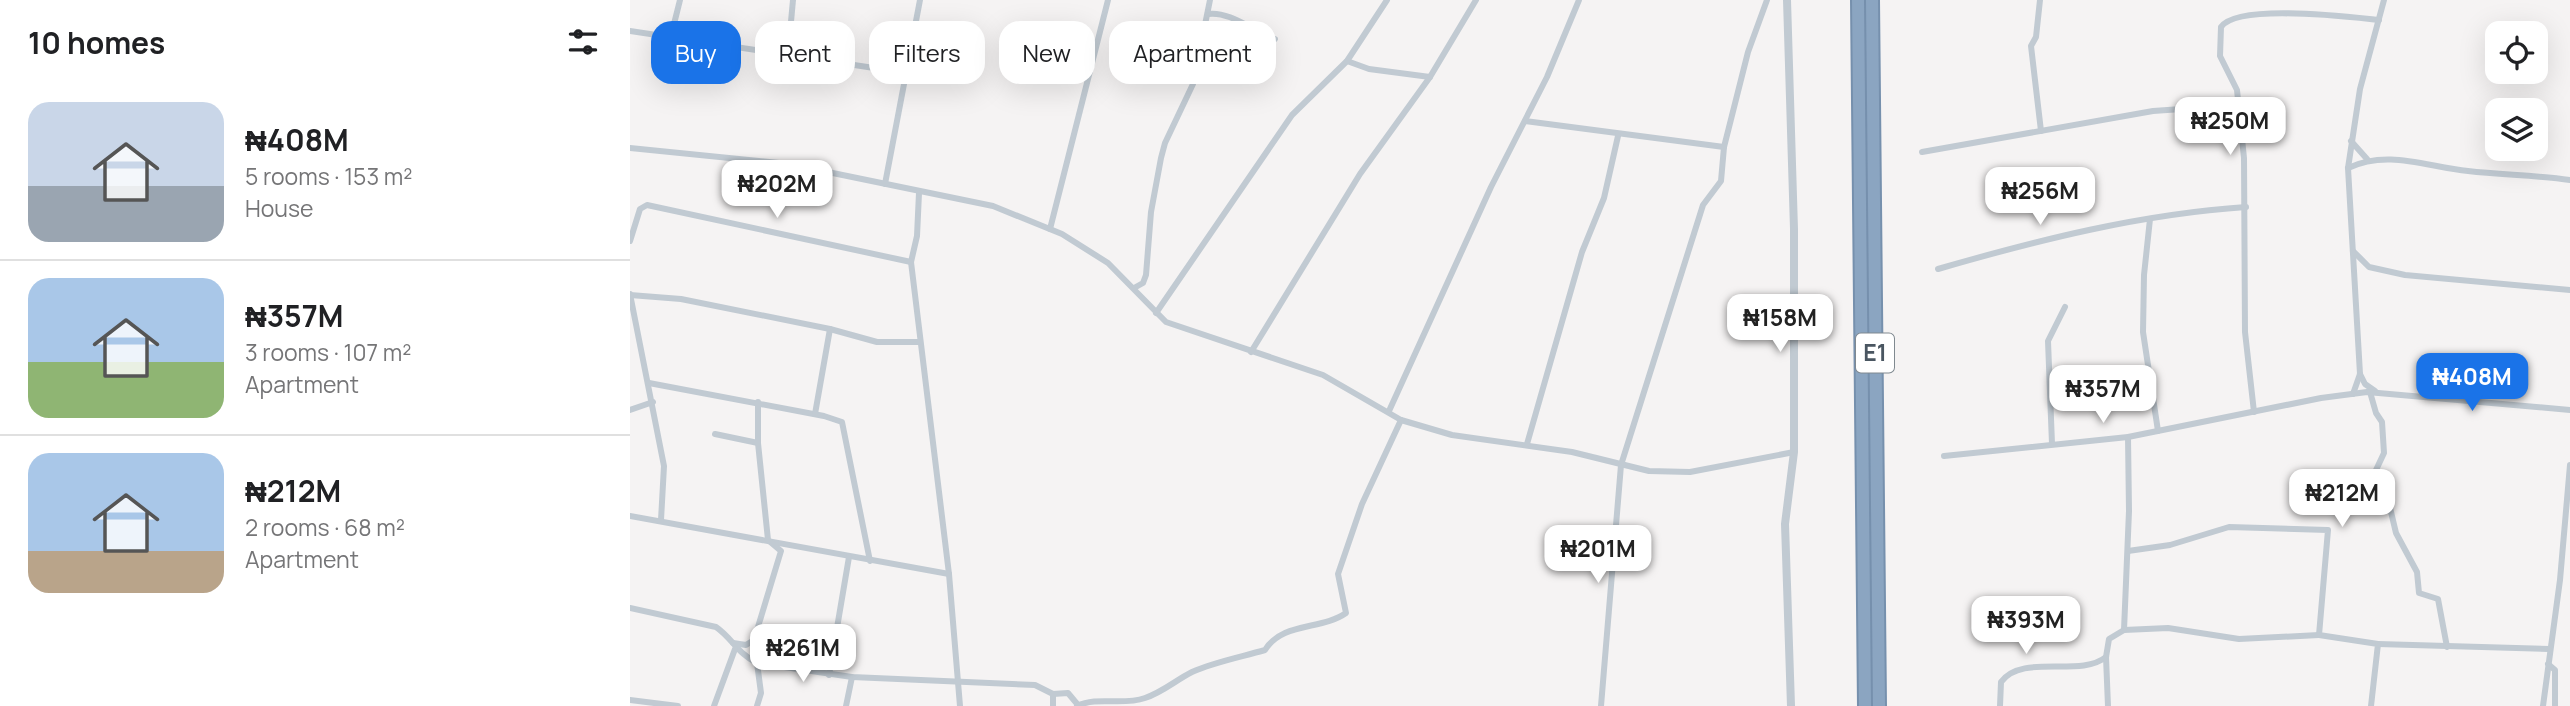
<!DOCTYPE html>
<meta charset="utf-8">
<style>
:root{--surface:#fff;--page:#f6f6f6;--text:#202124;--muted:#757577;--line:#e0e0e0;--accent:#1a73e8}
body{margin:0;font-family:Manrope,sans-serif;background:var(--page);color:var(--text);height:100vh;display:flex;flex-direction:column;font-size:26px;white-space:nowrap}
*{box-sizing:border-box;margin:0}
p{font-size:23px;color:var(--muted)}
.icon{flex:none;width:38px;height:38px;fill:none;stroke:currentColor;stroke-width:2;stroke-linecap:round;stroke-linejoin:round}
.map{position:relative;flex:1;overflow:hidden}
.side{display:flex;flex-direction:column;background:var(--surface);width:630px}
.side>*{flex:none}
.hud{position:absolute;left:21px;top:21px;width:665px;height:63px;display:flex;gap:14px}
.buttons{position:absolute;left:1855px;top:21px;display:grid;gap:14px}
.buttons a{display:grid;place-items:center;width:63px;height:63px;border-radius:14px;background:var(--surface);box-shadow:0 7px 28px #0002;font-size:35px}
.price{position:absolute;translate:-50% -60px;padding:0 16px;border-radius:14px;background:#fff;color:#222;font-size:23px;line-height:46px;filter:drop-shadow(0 2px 4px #0008)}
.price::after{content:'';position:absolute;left:50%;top:42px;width:21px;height:16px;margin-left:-10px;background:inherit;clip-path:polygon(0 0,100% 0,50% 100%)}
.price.on{background:var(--accent);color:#fff}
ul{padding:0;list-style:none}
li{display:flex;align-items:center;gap:21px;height:175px;padding:0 28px}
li+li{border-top:2px solid var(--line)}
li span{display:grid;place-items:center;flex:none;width:196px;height:140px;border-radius:21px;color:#555}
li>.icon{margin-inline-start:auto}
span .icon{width:84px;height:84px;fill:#fffc;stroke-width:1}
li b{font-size:30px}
h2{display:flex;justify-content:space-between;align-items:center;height:84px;padding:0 28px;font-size:30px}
.pill{padding:0 24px;border-radius:21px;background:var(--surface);box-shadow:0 7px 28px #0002;font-size:24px;line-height:63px}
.pill.on{background:var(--accent);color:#fff}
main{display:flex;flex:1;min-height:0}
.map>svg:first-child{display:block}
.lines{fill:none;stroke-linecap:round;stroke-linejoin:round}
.motorway-casing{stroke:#7690ad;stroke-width:16}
.minor{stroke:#c1cad2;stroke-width:6}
.tertiary{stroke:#c1cad2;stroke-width:8}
.motorway{stroke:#8ba5c1;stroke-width:12}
.labels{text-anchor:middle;stroke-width:6;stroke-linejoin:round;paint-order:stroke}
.shield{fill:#fff;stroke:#808990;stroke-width:2}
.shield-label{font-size:23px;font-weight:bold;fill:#4a5661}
</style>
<main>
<section class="side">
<h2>10 homes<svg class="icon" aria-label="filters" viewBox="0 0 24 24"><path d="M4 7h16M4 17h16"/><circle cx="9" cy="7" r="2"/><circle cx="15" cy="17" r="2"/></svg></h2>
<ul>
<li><span style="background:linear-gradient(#c9d6e8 60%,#9aa5b1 0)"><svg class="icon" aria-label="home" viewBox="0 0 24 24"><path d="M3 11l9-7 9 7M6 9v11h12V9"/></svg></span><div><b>₦408M</b><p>5 rooms · 153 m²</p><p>House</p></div></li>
<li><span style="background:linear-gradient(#a9c7e8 60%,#8fb573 0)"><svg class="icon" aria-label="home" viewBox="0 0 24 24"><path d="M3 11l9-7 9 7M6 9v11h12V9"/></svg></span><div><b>₦357M</b><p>3 rooms · 107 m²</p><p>Apartment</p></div></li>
<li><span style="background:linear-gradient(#a9c7e8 70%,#b9a48a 0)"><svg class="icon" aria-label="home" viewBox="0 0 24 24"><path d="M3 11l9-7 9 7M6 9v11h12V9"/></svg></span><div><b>₦212M</b><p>2 rooms · 68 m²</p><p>Apartment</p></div></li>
</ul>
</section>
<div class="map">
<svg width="1940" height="706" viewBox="0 0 1940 706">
<rect width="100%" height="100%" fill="#f5f3f3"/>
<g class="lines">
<defs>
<g id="motorway">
<path d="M1228 0 1235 706"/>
<path d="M1242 0 1249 706"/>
</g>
</defs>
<use href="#motorway" class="motorway-casing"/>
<g class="minor">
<path d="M1410 0 1406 37 1401 46 1411 131"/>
<path d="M578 14C600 11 623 31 645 39"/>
<path d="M0 31 277 73"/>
<path d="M41 36 50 0"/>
<path d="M158 54 163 0"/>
<path d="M717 61 739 69 800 77"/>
<path d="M895 121 1094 147"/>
<path d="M1721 141 1737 159"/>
<path d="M0 148 159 164 363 206 432 234 478 263 536 322 693 375 771 420 822 435 942 452 1019 471 1060 472 1164 452"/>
<path d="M1292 152 1523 111 1609 105"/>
<path d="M1718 168C1758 149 1797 167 1838 171 1873 175 1906 175 1940 180"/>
<path d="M255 184 290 0"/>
<path d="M289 193 287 236 281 262 319 574 330 706"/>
<path d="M1520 219 1514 275 1513 332 1528 431"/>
<path d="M420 229 478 0"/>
<path d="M0 241 10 209 17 205 281 262"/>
<path d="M1723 251 1739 267 1775 275 1940 290"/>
<path d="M1308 269C1408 240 1511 214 1616 207"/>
<path d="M504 288 513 283 516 275 521 212 531 158 535 143 563 84 580 0"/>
<path d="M0 294 34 466 31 520"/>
<path d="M0 295 51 299 200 329 247 342H289"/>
<path d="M526 313 662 115 717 61 757 0"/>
<path d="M621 352 730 174 800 77 846 0"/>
<path d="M1730 374 1735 384 1745 391"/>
<path d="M19 383 194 416 212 422 240 561"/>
<path d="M1740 392 1746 413 1752 422 1754 453 1746 470 1747 475 1757 495 1766 533 1787 572 1789 593 1808 599 1817 647"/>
<path d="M1723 394 1730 374 1718 168 1730 89 1754 0"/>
<path d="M0 410 23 402"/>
<path d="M759 411 861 187 917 77 949 0"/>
<path d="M1624 412 1615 332 1614 158 1607 90 1590 56 1591 27C1608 3 1720 17 1749 20"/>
<path d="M185 414 200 329"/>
<path d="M85 434 128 443"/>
<path d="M897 444 952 252 974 198 988 136"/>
<path d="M1422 444 1418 341 1435 307"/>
<path d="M1314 456 1498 437 1691 398 1737 392 1940 410"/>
<path d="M0 516 319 574"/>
<path d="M1498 551 1540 545 1599 527 1698 530 1689 635 1748 644 1741 706"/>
<path d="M0 608 86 627C102 638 108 654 127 663L222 677 405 685 423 694V706"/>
<path d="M1494 630 1538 628 1609 639 1689 635"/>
<path d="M103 643 116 645 124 640 151 551 138 540 128 443V402"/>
<path d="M1748 644 1919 649"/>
<path d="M1918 664 1925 670V706"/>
<path d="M199 675 219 557"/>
<path d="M423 694 438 693 448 705"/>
<path d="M0 700 48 706"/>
<path d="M84 706 105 649"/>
<path d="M127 706 131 693 127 663"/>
<path d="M216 706 222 677"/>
<path d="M447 706C468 696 492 706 515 698 533 692 546 680 562 672 584 662 611 657 635 650 652 622 692 630 716 613L708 574 732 504 771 420"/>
<path d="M971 706 991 465 1073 205 1091 181 1094 147 1118 52 1137 0"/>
<path d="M1370 706 1371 682C1392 653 1450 678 1476 657"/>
<path d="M1478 706 1476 657 1479 639 1494 630 1499 511 1498 437"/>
<path d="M1913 706 1930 580 1940 465"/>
</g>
<path class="tertiary" d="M1157 0 1164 229V452L1155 524 1161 706"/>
<use href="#motorway" class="motorway"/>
</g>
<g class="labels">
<rect class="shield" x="1226" y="333.5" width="38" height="39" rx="5"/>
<g class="shield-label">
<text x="1245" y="361">E1</text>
</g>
</g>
</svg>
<div class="buttons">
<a><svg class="icon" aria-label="locate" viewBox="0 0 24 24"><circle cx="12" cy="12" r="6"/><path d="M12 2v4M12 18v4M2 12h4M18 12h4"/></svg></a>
<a><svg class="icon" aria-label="layers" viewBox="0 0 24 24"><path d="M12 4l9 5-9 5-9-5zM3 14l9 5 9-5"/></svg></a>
</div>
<b class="price" style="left:1600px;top:157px">₦250M</b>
<b class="price" style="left:147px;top:220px">₦202M</b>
<b class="price" style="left:1410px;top:227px">₦256M</b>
<b class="price" style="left:1150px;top:354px">₦158M</b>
<b class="price on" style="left:1842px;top:413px">₦408M</b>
<b class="price" style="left:1473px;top:425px">₦357M</b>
<b class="price" style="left:1712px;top:529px">₦212M</b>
<b class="price" style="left:968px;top:585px">₦201M</b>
<b class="price" style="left:1396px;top:656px">₦393M</b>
<b class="price" style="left:173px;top:684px">₦261M</b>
<div class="hud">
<a class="pill on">Buy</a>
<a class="pill">Rent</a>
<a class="pill">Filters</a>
<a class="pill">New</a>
<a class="pill">Apartment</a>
</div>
</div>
</main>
